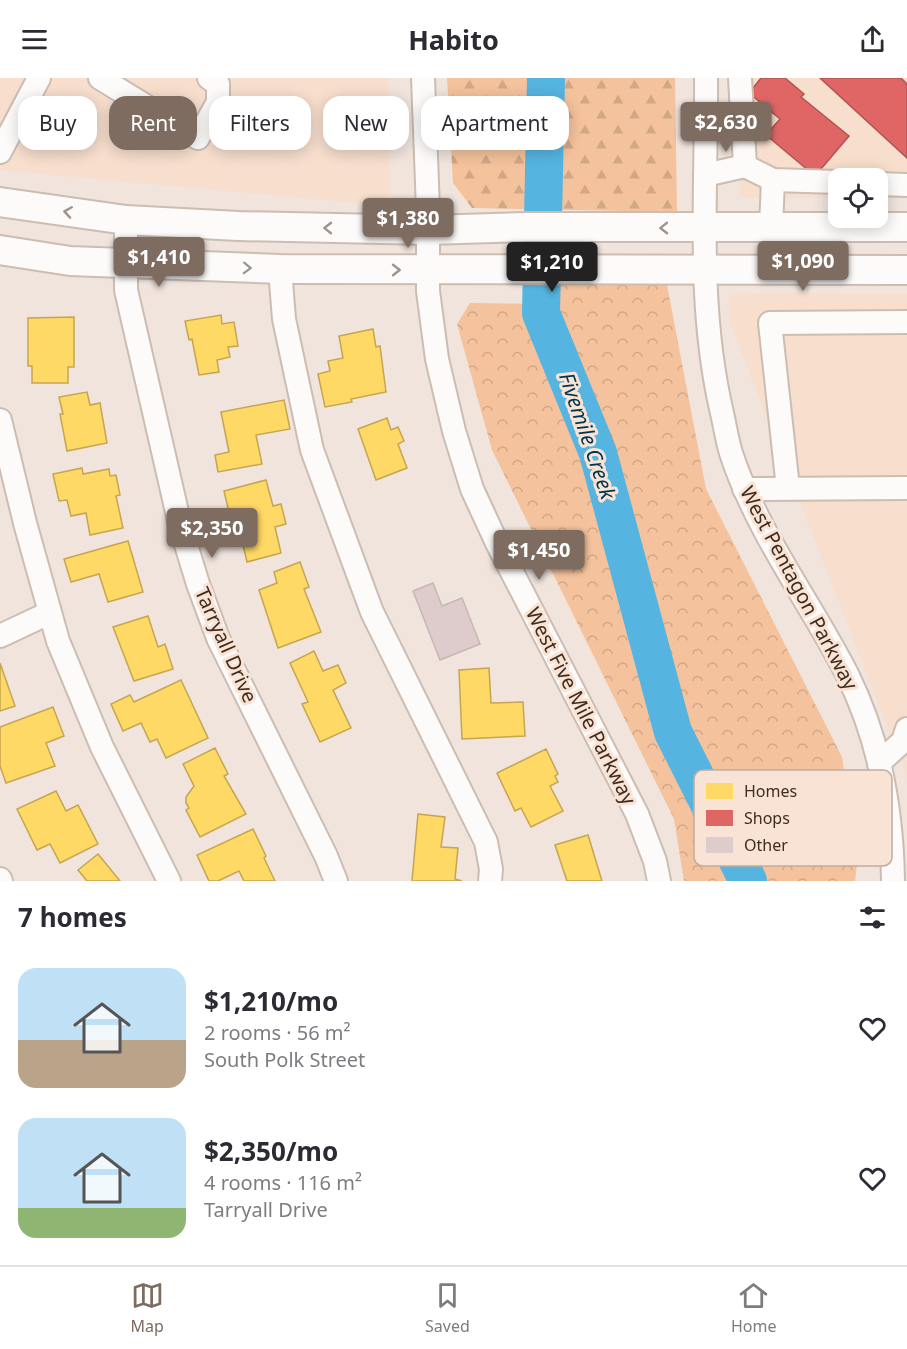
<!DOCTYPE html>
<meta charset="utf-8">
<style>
:root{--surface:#fff;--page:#f7f7f7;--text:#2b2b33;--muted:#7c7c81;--line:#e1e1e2;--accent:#7e6c61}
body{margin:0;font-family:"Noto Sans",sans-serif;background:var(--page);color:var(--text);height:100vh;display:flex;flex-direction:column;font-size:22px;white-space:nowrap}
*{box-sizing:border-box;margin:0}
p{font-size:20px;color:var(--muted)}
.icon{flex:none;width:33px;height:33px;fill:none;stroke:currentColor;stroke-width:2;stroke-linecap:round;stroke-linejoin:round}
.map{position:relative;height:803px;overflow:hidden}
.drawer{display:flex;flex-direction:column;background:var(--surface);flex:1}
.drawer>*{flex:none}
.banner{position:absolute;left:18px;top:18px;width:600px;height:54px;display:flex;gap:12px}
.tools{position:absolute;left:828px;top:90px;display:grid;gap:12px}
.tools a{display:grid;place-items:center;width:60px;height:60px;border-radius:12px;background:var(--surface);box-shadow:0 3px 15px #0003;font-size:30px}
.price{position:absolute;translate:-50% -51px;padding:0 14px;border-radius:6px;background:var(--accent);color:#fff;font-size:20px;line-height:39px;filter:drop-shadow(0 2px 3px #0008)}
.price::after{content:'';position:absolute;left:50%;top:36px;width:18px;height:14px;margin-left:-9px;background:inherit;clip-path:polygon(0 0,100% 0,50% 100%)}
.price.selected{background:#222;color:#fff}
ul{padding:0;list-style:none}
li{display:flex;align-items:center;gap:18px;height:150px;padding:0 18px}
li span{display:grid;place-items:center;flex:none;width:168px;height:120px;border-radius:18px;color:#555}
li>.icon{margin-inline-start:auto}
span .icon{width:72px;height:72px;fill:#fffc;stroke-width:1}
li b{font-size:26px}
h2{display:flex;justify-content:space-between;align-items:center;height:72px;padding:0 18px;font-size:26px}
.chip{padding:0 21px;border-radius:18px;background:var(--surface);box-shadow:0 3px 15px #0003;font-size:21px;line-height:54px}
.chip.selected{background:var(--accent);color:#fff}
header{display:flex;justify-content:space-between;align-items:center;height:78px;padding:0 18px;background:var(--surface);font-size:27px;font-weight:700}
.tabs{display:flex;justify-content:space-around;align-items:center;height:84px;border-top:2px solid var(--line);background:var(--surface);font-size:16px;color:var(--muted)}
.tabs a{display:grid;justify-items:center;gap:3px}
.tabs .selected{color:var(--accent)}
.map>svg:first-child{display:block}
.built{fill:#f7decd}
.forest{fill:url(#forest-firs)}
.park{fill:url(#park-crowns)}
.homes{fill:#ffd966;stroke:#c6a550;stroke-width:1.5}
.shops{fill:#e06666;stroke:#b05550;stroke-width:1.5}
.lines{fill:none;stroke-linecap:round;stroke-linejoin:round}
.river{stroke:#55b4e0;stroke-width:38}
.building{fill:#ddcccb;stroke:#c6b6b6;stroke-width:1.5}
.minor-casing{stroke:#ccbdb3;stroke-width:26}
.major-casing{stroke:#ccbdb3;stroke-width:32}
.minor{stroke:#fdfbfa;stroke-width:22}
.major{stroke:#fdfbfa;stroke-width:28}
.oneway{stroke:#9e948c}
.labels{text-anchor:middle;stroke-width:6;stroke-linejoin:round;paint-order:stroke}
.street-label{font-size:20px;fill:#402c1e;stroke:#f8e3d5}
.water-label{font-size:21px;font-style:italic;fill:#00354f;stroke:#f8e3d5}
.key{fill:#f8e3d5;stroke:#c1ac9e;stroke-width:1.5}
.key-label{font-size:16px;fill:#402c1e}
</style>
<header><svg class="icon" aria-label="menu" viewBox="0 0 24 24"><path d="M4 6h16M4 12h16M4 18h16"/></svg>Habito<svg class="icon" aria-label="share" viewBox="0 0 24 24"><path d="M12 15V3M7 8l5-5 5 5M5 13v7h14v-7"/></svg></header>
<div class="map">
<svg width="907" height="803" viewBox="0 0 907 803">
<defs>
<pattern id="forest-firs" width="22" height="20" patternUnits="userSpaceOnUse" patternTransform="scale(1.5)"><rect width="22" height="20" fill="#f4c29c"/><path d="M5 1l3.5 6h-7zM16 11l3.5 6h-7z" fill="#d2a786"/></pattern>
<pattern id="park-crowns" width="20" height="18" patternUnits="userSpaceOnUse" patternTransform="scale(1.5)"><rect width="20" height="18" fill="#f4c29c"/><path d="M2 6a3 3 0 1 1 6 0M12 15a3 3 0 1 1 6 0" fill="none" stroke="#d2a786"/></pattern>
</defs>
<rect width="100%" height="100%" fill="#f0e4dd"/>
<g class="built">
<path d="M0 0H388L390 116 381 127 0 92Z"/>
<path d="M737 0H907V120H878V100H838V120H740Z"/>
<path d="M729 215 907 216V699L729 242Z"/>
</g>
<path class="forest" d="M447 0H675L677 134 472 130 453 105Z"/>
<path class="park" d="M550 206 667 207 706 411 842 679 857 786 855 803H684L674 741 492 372 457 246 470 225 558 226Z"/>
<g class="homes">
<path d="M221 237 222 246 234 244 238 268 228 269 230 279 217 282 219 294 199 297 192 261 189 262 185 243Z"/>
<path d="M74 239V289H68V305H32V288H28V240Z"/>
<path d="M373 251 376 269 380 268 386 314 351 321 352 324 325 329 318 296 330 293 328 283 343 280 339 258Z"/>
<path d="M87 314 90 327 100 325 107 365 67 373 60 336H63L59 319Z"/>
<path d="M284 322 290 351 256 357 262 386 218 394 215 377 229 374 221 334Z"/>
<path d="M387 340 391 352 398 349 404 363 398 366 407 390 376 402 358 351Z"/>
<path d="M82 390 83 396 109 391 110 398 116 397 120 417 116 418 123 450 90 457 86 435 71 438 67 422 59 423 53 396Z"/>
<path d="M266 402 273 428 281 426 286 446 275 449 281 475 247 484 238 445 232 447 224 413Z"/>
<path d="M128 463 143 514 108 524 99 496 71 504 64 481Z"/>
<path d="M300 484 309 509 304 511 321 554 278 570 259 512 277 505 274 494Z"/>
<path d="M148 538 158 569 165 566 173 591 134 603 113 549Z"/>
<path d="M314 573 323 593 338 587 346 605 333 612 351 650 320 664 302 626 308 624 290 585Z"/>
<path d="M0 585 15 628 0 633Z"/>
<path d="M489 590 491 625 523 624 525 658 462 661 459 592Z"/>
<path d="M181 602 208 660 166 680 157 661 150 664 141 645 123 653 111 626 130 617 134 624Z"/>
<path d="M53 629 64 658 46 665 55 688 6 705 0 688V649Z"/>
<path d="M215 670 228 696 224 698 246 736 200 759 186 732 189 730 186 725V719L194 708 183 686Z"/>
<path d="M546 671 558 696 555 698 558 704 550 708 563 733 531 749 521 730 515 733 497 695Z"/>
<path d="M56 713 66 733 78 727 98 766 60 785 50 766 37 772 17 731Z"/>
<path d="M418 736 445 739 441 769 458 770 455 801 462 803H412Z"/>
<path d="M253 751 266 778 264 780 275 803H244L239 793 218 803H209L197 777Z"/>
<path d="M588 757 602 803H567L555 767Z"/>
<path d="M98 776 120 803H87L78 792Z"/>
</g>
<g class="shops">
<path d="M761 0H785L804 16 801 19 849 58 815 98 766 57 780 41 749 15Z"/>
<path d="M820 0H901L907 6V80Z"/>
</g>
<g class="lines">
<path class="river" d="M546 0 541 235 598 375 673 654 748 803"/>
</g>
<path class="building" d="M433 505 442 528 462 520 480 566 440 582 413 513Z"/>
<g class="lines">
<defs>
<g id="minor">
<path d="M100 0 198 60 218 24V6L209 0"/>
<path d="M423 0 428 131V213L437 281 454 353 472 411 497 465 637 736 655 783 659 803"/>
<path d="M706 0C707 112 696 225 722 335 725 348 727 362 731 375 757 455 809 522 847 596 879 660 892 732 893 803"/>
<path d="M740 0 745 88 773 102 838 104"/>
<path d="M0 74 39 0"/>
<path d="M705 97 745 88"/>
<path d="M878 106 907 107"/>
<path d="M126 142V212L180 447 198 506 218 560 326 778 336 803"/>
<path d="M771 149 773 102"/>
<path d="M280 191 284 241 312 372 372 534 486 764 491 791 490 803"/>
<path d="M0 342 25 445 58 563 102 669 169 803"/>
<path d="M788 410 770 245 907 244"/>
<path d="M744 411 907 410"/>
<path d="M0 558 49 535"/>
<path d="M879 685 903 663 907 651"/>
<path d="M0 801 1 803"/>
</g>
<g id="major">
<path d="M0 124 126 142 238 148 428 152 526 149H907"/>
<path d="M0 172 70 183 280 191 907 192"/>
</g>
</defs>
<use href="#minor" class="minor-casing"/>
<use href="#major" class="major-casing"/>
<use href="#minor" class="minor"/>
<use href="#major" class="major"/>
</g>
<defs><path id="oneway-chevron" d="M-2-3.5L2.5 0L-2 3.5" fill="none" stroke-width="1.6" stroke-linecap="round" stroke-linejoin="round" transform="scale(1.5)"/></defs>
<g class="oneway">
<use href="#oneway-chevron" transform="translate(68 134) rotate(-171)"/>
<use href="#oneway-chevron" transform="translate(328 150) rotate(-179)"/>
<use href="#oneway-chevron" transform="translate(664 150) rotate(179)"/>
<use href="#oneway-chevron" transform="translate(247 190) rotate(2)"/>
<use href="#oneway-chevron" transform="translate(396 192)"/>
</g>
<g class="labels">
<g class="street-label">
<text transform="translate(799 510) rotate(62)" y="7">West Pentagon Parkway</text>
<text transform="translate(226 567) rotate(66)" y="7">Tarryall Drive</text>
<text transform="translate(581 628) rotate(63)" y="7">West Five Mile Parkway</text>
</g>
<g class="water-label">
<text transform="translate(587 358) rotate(71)" y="7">Fivemile Creek</text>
</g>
</g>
<rect x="694" y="692" width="198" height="96" rx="9" class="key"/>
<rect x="706" y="705" width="27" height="16" fill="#ffd966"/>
<rect x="706" y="732" width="27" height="16" fill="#e06666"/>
<rect x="706" y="759" width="27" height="16" fill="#ddcccb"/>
<g class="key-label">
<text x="744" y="719">Homes</text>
<text x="744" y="746">Shops</text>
<text x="744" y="773">Other</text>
</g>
</svg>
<div class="tools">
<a><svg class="icon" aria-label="locate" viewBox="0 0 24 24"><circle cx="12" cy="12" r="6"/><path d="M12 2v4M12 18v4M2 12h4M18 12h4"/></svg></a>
</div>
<b class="price" style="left:726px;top:75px">$2,630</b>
<b class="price" style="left:408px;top:171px">$1,380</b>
<b class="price" style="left:159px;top:210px">$1,410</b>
<b class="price" style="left:803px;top:214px">$1,090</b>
<b class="price selected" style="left:552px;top:215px">$1,210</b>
<b class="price" style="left:212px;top:481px">$2,350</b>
<b class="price" style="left:539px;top:503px">$1,450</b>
<div class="banner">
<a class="chip">Buy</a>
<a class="chip selected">Rent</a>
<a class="chip">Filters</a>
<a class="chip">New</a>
<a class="chip">Apartment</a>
</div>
</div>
<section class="drawer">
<h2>7 homes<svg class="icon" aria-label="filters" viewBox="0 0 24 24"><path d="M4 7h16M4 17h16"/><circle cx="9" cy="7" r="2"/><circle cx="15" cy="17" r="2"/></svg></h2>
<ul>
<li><span style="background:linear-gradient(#bfe0f5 60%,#b9a48a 0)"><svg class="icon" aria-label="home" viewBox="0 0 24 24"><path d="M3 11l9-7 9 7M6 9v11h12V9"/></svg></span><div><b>$1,210/mo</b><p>2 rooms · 56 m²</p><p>South Polk Street</p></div><svg class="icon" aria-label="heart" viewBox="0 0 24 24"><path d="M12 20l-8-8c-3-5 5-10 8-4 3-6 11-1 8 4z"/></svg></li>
<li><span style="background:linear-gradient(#bfe0f5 75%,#8fb573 0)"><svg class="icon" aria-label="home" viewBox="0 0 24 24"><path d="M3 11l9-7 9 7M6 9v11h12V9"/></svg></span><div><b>$2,350/mo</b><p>4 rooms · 116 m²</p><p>Tarryall Drive</p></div><svg class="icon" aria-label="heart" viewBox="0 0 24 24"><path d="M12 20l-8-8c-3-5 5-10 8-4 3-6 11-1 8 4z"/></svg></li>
</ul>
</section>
<nav class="tabs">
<a class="selected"><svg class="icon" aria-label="map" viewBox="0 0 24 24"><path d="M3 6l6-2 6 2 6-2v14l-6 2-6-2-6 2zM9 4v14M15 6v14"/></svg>Map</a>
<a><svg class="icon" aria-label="saved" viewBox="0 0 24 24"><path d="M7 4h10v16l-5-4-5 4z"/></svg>Saved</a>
<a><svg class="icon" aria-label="home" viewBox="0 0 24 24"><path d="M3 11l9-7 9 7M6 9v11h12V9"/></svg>Home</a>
</nav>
